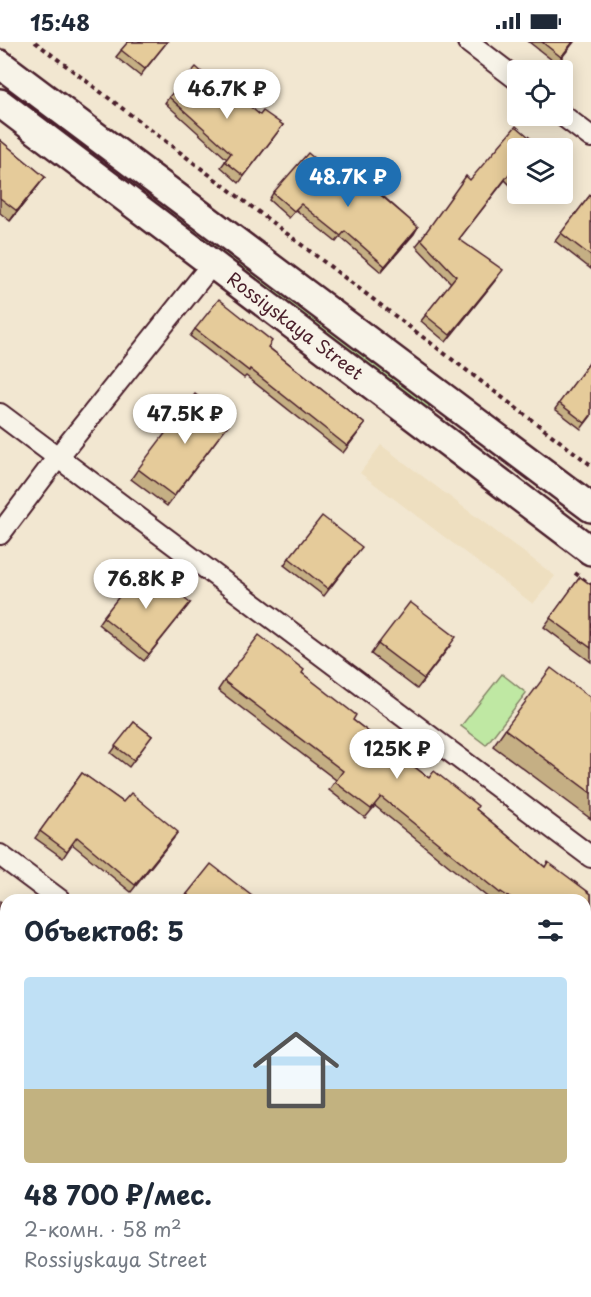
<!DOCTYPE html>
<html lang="ru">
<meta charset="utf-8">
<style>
:root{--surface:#fff;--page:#f2f2f3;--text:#1f2937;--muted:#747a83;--accent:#1f6fb2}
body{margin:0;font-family:"Playpen Sans",sans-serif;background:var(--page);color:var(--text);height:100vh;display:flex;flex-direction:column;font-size:22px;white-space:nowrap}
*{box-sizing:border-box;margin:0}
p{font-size:20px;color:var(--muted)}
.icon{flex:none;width:33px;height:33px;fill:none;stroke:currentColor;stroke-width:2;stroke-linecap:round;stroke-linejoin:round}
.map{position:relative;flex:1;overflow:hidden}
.sheet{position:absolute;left:0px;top:852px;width:591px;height:404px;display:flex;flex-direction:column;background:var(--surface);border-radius:18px 18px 0 0;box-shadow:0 3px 15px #0003}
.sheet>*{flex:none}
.buttons{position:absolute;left:507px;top:18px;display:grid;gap:12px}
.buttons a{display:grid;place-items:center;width:66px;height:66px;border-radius:6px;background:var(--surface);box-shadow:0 3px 15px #0003;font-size:30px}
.price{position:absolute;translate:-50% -51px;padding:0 14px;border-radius:21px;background:#fff;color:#222;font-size:20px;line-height:39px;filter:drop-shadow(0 2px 3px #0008)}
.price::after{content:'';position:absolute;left:50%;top:36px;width:18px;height:14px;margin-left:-9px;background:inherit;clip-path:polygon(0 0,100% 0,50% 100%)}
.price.active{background:var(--accent);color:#fff}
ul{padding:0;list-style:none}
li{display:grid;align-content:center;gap:12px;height:318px;padding:0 24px}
li span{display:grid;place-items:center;height:186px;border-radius:6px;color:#555}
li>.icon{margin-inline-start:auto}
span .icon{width:108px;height:108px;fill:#fffc;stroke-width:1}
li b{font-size:26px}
h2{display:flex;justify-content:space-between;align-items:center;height:72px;padding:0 24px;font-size:26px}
.status{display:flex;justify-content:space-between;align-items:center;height:42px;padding:0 30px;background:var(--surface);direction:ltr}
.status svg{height:16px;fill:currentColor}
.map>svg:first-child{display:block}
.built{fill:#eedfc0}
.green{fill:#bfe8a3;stroke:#848467;stroke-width:1.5}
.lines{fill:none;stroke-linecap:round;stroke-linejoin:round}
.minor-casing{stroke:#4a1f2b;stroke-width:24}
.secondary-casing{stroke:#4a1f2b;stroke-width:32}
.path{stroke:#4a1f2b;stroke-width:4;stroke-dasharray:4.5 4.5;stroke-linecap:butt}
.minor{stroke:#f7f3e8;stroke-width:20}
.secondary{stroke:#f7f3e8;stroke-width:27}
.wall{fill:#c5af84;stroke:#4a1f2b;stroke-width:1.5}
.shaded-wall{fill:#a08e6c;stroke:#4a1f2b;stroke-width:1.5}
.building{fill:#e5cb9a;stroke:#4a1f2b;stroke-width:1.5}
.labels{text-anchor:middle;stroke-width:4.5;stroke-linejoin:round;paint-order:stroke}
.street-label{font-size:18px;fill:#4a1f2b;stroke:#f7f3e8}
</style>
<div class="status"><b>15:48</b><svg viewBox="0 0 49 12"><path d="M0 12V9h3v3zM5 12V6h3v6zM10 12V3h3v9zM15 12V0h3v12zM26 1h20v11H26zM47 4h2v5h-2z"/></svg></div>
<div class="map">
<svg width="591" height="1255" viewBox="0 0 591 1255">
<rect width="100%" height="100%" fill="#f2e7d1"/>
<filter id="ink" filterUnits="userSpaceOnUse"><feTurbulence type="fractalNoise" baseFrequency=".0167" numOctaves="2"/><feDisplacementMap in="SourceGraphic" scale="12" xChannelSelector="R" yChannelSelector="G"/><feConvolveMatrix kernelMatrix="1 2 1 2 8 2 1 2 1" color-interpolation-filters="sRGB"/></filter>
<g filter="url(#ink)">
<path class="built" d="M381 403 555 534 533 562 360 431Z"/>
<g class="green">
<path d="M35 59 429 363 427 374 28 70Z"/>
<path d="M502 632 526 651 486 703 461 684Z"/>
</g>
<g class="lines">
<defs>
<g id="minor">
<path d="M468 0 518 38"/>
<path d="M562 73 591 95"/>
<path d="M0 372 591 815"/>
<path d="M0 492 58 415 212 222"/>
<path d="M0 813 60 858"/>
<path d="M574 1250 582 1255"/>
</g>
<g id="secondary">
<path d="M0 22 591 466"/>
<path id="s1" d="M0 61 591 509"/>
</g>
</defs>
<use href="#minor" class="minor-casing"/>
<use href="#secondary" class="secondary-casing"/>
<g class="path">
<path d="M35 0 591 423"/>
<path d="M575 531 591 543"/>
</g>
<use href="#minor" class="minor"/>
<use href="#secondary" class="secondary"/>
</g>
<g class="wall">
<path d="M128 0H167L140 34 116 15Z"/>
<path d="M529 0H574L557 22Z"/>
<path d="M229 54 260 73 283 83 239 141 221 125 227 117 165 61 169 55Z"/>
<path d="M0 98 45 135 10 179 0 171Z"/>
<path d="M518 106V143L514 147 505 138 459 197 498 235 446 300 421 279 451 241 416 204 470 138Z"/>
<path d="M348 146 377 149 418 185 381 230 340 195 336 200 296 168 289 176 269 158 273 151Z"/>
<path d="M591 152V227L555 199Z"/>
<path d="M195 287 268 305 365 382 343 411 246 334 244 336 190 294Z"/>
<path d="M590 320 591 374 581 387 555 367Z"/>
<path d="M231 379 167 464 131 437 138 427Z"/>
<path d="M357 511 324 554 284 523 289 516Z"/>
<path d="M580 535 591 543V620L544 585Z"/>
<path d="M190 561 144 619 98 582 103 575Z"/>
<path d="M378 602 450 604 417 647 371 612Z"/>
<path d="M302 631 353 678 429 736 476 767 545 825 591 852V930L585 926V858H491L375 764 365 776 329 748 336 738 218 648 224 639Z"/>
<path d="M591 656V777L493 704 505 687Z"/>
<path d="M134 680 152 694 129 725 111 711Z"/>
<path d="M82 731 174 796 131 850 72 802 63 816 35 796Z"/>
<path d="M187 852 257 858H183Z"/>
<path d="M0 859V871L6 876V939L0 934V929L4 923 0 920Z"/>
<path d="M591 1156V1197L585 1193V1164Z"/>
<path d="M0 1164 6 1169V1209L0 1203Z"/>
<path d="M40 1250H84L90 1255H46Z"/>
</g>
<g class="shaded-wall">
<path d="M45 135 38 144 10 179 17 169Z"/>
<path d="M418 185 414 192 381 230 385 224Z"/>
</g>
<g class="building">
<path d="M128 0H167L145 27 121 8Z"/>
<path d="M542 0H573L561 15Z"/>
<path d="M196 25 229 54 232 49 260 73 263 69 283 83 244 134 225 119 231 111 169 55Z"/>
<path d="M516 84 542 106H518V139L509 132 459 197 503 228 450 293 425 273 456 234 421 197 466 134 470 138Z"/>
<path d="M0 98 45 135 17 169 0 156Z"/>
<path d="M308 111 348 146 361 130 380 145 376 149 418 185 385 224 345 189 341 194 301 162 294 169 273 151Z"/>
<path d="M591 152V214L561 191Z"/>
<path d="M219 257 272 299 268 305 365 382 347 404 250 327 249 329 195 287Z"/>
<path d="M590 320 591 321V373L585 381 559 361Z"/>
<path d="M195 352 231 379 174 454 138 427Z"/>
<path d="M322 474 362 505 328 547 289 516Z"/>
<path d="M143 524 190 561 149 612 103 575Z"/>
<path d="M580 535 591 543V606L550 576Z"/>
<path d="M410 560 456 595 424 637 378 602Z"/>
<path d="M259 593 304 628 302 631 356 673 353 678 429 736 434 729 478 764 476 767 545 825 548 820 591 852V916L585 912V858H513L501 850 500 851 381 755 371 767 335 740 343 729 224 639Z"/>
<path d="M551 626 591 656V751L505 687Z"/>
<path d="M134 680 152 694 134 718 115 704Z"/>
<path d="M82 731 123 760 131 751 178 790 135 843 77 795 67 809 40 789Z"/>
<path d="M211 822 257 858H194L187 852Z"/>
<path d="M0 859 6 863 0 871Z"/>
<path d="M0 871 6 876V914L0 909Z"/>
<path d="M6 921V928L2 925Z"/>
<path d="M591 1156V1187L585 1182V1164Z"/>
<path d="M0 1164 6 1169V1194L0 1189Z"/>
<path d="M53 1250H84L90 1254 59 1255Z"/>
<path d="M141 1250H206L202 1255H136Z"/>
<path d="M400 1250H438L433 1255H396Z"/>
<path d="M502 1250H521L528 1255H498Z"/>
</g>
</g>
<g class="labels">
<g class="street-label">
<text dy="6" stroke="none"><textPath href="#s1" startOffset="370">Rossiyskaya Street</textPath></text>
</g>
</g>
</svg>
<div class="buttons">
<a><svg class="icon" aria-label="locate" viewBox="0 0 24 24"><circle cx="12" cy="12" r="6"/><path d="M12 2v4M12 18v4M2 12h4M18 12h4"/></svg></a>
<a><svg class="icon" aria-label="layers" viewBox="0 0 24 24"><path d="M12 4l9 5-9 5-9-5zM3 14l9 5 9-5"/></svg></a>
</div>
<b class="price" style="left:227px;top:78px">46.7K ₽</b>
<b class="price active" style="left:348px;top:166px">48.7K ₽</b>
<b class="price" style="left:185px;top:403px">47.5K ₽</b>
<b class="price" style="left:146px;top:568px">76.8K ₽</b>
<b class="price" style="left:397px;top:738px">125K ₽</b>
<section class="sheet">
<h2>Объектов: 5<svg class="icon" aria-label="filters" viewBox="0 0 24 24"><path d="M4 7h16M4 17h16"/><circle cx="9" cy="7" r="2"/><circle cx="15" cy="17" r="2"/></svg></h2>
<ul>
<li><span style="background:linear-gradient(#bfe0f5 60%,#c2b280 0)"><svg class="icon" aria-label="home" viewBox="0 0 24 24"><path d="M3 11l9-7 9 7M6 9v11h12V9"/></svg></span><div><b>48 700 ₽/мес.</b><p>2-комн. · 58 m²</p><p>Rossiyskaya Street</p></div></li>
</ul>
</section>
</div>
